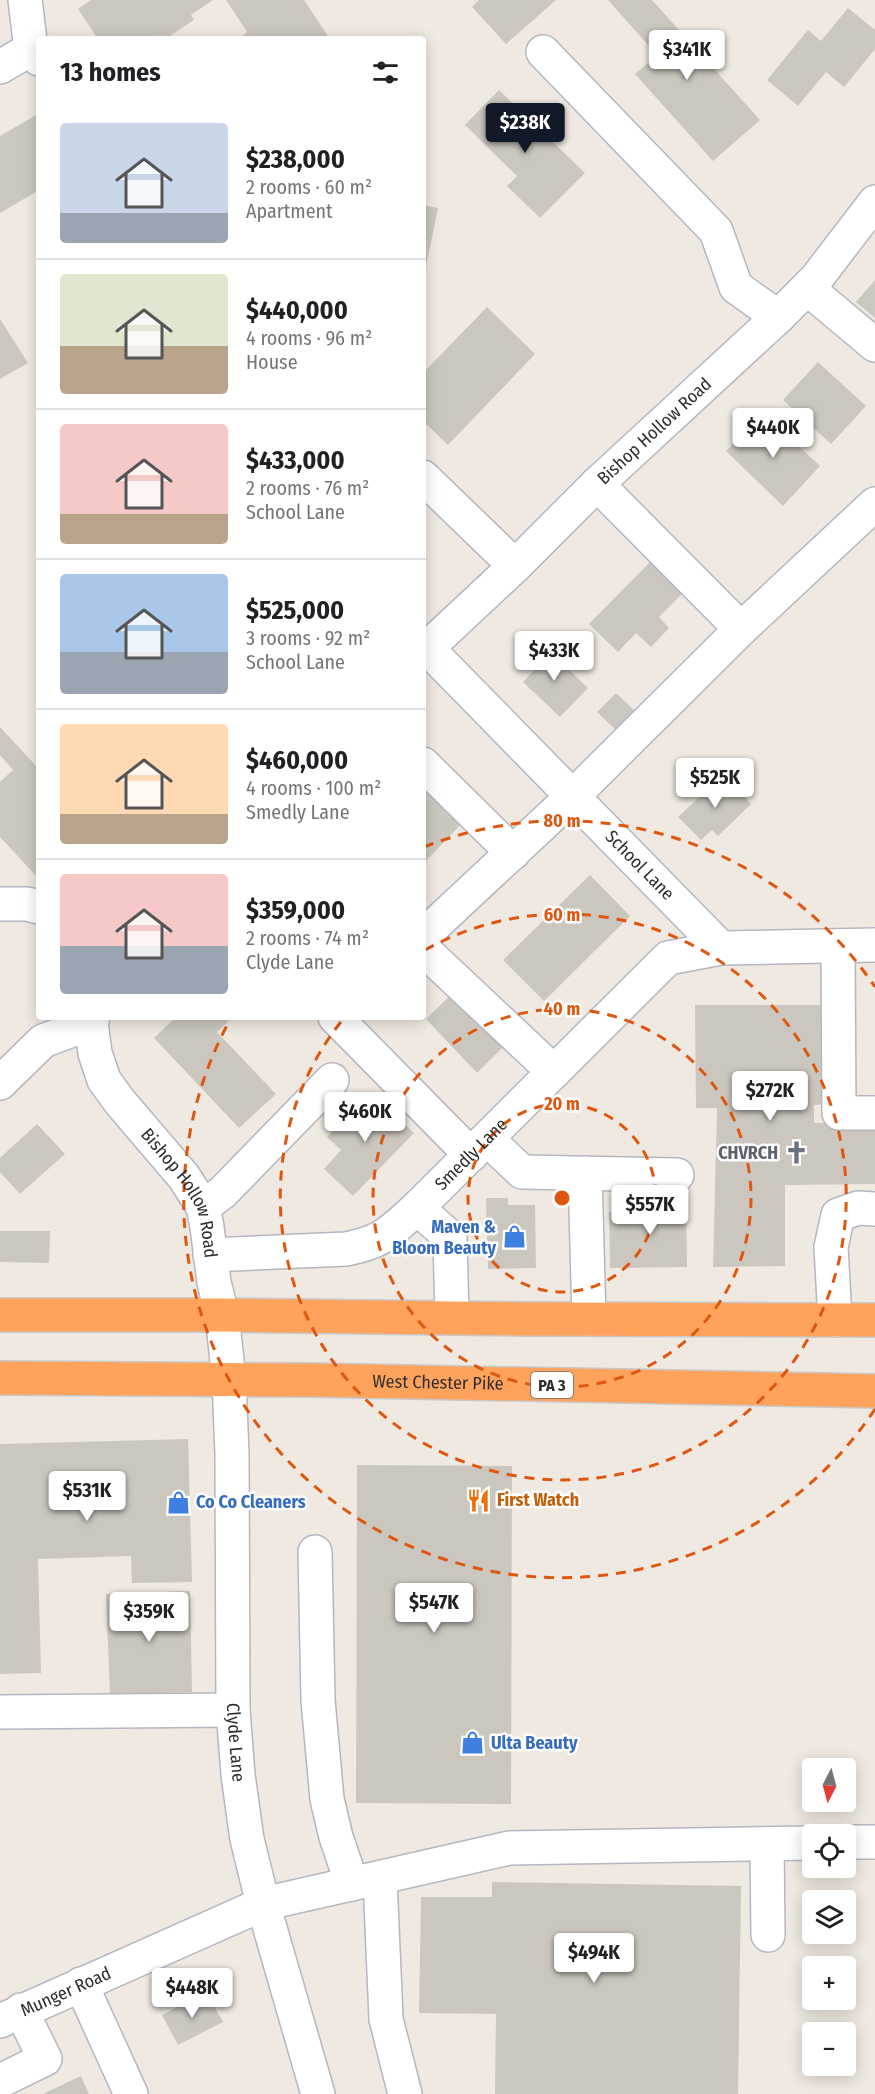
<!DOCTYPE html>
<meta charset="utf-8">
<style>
:root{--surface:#fff;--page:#f2f2f2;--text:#202124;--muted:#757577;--line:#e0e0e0;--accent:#111827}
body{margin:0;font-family:"Fira Sans Condensed",sans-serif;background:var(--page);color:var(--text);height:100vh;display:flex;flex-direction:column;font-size:22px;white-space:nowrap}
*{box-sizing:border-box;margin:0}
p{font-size:20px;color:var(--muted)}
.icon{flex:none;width:33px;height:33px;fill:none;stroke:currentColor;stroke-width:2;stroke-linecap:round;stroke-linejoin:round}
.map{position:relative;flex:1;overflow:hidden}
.drawer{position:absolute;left:36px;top:36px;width:390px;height:984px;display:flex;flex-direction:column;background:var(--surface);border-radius:6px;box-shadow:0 3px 15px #0003}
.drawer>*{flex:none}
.needle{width:39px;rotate:186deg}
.fabs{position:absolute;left:802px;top:1758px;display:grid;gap:12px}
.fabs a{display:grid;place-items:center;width:54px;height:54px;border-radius:6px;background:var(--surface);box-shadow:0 3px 15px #0003;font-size:30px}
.price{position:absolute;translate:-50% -51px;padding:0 14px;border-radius:6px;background:#fff;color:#222;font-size:20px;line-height:39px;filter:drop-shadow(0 2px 3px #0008)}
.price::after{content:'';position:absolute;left:50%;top:36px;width:18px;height:14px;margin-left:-9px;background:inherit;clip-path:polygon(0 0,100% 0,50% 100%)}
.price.current{background:var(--accent);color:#fff}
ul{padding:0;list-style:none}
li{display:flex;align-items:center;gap:18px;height:150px;padding:0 24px}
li+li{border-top:2px solid var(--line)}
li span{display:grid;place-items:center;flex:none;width:168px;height:120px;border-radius:6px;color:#555}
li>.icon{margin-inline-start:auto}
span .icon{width:72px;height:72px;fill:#fffc;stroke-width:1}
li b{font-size:26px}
h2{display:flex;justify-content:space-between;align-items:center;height:72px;padding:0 24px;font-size:26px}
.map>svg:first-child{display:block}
.building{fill:#cbc7bf}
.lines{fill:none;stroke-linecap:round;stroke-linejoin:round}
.minor-casing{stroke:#b4b7c1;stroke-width:36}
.highway-casing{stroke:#c9c9c9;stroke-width:36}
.minor{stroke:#fff;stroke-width:33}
.highway{stroke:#ffa35c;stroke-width:33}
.ring{fill:none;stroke:#df570e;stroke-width:3;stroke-dasharray:10 8}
.labels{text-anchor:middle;stroke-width:5;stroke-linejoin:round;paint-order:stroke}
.shield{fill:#fff;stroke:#6d6d6d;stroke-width:1.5}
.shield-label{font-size:16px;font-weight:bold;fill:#2e2e2e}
.street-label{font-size:18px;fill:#2e2e2e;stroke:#fff}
.worship-label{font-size:18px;font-weight:bold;fill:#5b616d;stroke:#fff;text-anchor:end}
.shop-label{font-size:18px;font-weight:bold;fill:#366cbe;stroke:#fff;text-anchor:start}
.food-label{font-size:18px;font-weight:bold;fill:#c56008;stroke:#fff;text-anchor:start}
.centre{fill:#df570e;stroke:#fff;stroke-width:3}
.ring-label{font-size:18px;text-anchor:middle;font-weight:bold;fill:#df570e;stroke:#fff;stroke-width:5;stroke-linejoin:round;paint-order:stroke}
</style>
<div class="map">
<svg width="875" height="2094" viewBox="0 0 875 2094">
<rect width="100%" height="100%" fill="#efe9e1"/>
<g class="building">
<path d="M91 0H213L191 15 194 20 165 39 160 35 154 39H98L78 9Z"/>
<path d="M226 0H304L330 39H246L243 35 247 32Z"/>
<path d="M479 0H556L506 44 472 7Z"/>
<path d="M608 0H652L760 120 713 161 635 74 657 55Z"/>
<path d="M848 8 875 30V49L844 87 826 72 798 106 767 80 808 30 821 41Z"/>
<path d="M499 90 585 173 540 218 507 186 517 176 465 125Z"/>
<path d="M38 114 39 190 0 213V136Z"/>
<path d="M423 205 438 208 424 276H423Z"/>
<path d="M875 280V318L856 302Z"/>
<path d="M487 307 535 354 448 445 423 421V373Z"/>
<path d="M0 319 28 363 0 379Z"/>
<path d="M818 362 866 406 831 444 783 400Z"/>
<path d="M763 413 820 466 783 506 726 451Z"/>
<path d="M652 560 684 592 659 617 669 628 651 647 636 633 618 652 589 624Z"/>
<path d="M542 644 588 688 560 717 523 682 536 668 527 660Z"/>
<path d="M616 693 636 712 617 731 597 712Z"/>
<path d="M0 727 39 769V879L0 837V782L13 770 0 755Z"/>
<path d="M723 775 751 804 718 836 712 830 701 840 678 817Z"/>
<path d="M423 789 461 824 423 864Z"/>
<path d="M590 875 630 916 544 1001 503 960Z"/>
<path d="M453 993 504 1046 477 1073 426 1019Z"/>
<path d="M695 1005H828L829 1104 814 1105V1123L875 1122V1184L785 1185V1266L713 1267 717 1108H696Z"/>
<path d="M176 1017H233L217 1032 276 1094 239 1128 154 1038Z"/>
<path d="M370 1092 414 1133 353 1196 324 1169 341 1150 327 1137Z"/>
<path d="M37 1124 65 1154 20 1194 0 1172V1158Z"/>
<path d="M486 1198H508V1205H535L536 1268 488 1269Z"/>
<path d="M647 1198H686L687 1267 610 1268 609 1212H647Z"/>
<path d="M0 1231H50L49 1263 0 1262Z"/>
<path d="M188 1439 192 1582 132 1583 131 1556 38 1559 41 1673 0 1674V1444Z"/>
<path d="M357 1465 512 1466 511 1804 356 1803Z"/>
<path d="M190 1591 192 1692 110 1695 106 1594Z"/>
<path d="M492 1882 741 1886 738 2094H495L496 2014 419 2013 421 1897H492Z"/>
<path d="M206 1992 223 2022 178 2045 162 2015Z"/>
<path d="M81 2076 89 2094H43Z"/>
</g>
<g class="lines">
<defs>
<g id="minor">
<path d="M25 0 31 49 39 59"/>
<path d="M543 52 716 231 736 287 778 317"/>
<path d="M0 67 31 49"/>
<path d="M807 288 875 345"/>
<path d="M423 477 515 566"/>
<path d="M597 484 741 629"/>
<path id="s1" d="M427 648 721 948 875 945"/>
<path id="s2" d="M423 652 515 566 597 484 778 317 816 279 875 202"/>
<path d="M423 764 513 853"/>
<path d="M0 904H27L39 907"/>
<path d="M423 936 573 796 741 629 875 504"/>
<path d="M838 946 839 1113H875"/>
<path d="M423 949 554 1072"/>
<path id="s3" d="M93 1017 91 1023 95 1053 104 1080 120 1102 184 1177 203 1207 207 1227 214 1282 222 1315 229 1379 232 1454 233 1710 238 1775 247 1839 263 1904 318 2094"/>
<path d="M335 1017 471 1155"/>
<path d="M0 1083 43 1041 91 1023"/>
<path d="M487 1139 522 1172 677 1175"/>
<path d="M585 1173 589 1319"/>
<path d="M203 1207 223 1192 332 1080"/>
<path d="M417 1208 450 1237 452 1317"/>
<path id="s4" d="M210 1255 346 1249C383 1242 390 1232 417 1208L668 958 721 948"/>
<path d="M835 1320 831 1247 838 1215 858 1208 875 1209"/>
<path d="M315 1552 318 1700 327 1799 336 1837 352 1884"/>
<path d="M0 1712 233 1710"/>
<path d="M846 1842H875"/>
<path d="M767 1844 768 1935"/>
<path d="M380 1878 386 2019 405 2094"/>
<path d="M81 1984 131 2094"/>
<path id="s5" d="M0 2021 263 1904 509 1848 813 1843"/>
<path d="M0 2081 45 2059 21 2010"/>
</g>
<g id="highway">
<path d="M0 1315H222L532 1319 875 1320"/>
<path id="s6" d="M0 1378 311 1380 875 1391"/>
</g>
</defs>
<use href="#minor" class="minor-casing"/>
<use href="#highway" class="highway-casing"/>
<use href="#minor" class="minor"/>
<use href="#highway" class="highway"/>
</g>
<g class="ring">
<circle cx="562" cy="1198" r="94"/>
<circle cx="562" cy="1198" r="189"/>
<path d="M425 950A283 283 0 1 1 344 1018"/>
<path d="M875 1409A377 377 0 0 1 231 1018M424 847A377 377 0 0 1 875 987"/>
</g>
<defs>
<symbol id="church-bare" viewBox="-9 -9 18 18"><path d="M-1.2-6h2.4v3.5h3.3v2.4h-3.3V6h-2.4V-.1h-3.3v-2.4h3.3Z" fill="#6b7280" stroke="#fff" stroke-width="2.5" paint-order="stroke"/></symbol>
<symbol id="shop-bare" viewBox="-9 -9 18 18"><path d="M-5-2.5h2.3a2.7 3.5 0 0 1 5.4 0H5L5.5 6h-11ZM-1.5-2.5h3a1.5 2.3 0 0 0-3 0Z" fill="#3f7fe0" stroke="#fff" stroke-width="2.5" paint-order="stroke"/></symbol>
<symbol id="restaurant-bare" viewBox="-9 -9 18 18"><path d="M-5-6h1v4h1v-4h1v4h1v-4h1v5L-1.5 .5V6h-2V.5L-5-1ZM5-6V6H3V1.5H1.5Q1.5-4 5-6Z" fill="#e8710a" stroke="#fff" stroke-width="2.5" paint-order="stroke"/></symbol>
</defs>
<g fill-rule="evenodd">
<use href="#church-bare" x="780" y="1136" width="33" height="33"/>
<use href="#shop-bare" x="498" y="1220" width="33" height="33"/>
<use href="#restaurant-bare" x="462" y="1484" width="33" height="33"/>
<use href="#shop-bare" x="162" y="1486" width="33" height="33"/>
<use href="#shop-bare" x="456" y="1726" width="33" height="33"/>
</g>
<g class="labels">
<rect class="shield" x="531" y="1372" width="42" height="26" rx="4.5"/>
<g class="shield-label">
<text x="552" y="1391">PA 3</text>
</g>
<g class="street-label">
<text dy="6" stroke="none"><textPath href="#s2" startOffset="320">Bishop Hollow Road</textPath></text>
<text dy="6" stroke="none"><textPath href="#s1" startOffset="304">School Lane</textPath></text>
<text dy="6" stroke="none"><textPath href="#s4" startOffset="296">Smedly Lane</textPath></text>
<text dy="6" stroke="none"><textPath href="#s3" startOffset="204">Bishop Hollow Road</textPath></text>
<text dy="6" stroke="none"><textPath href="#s6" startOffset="438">West Chester Pike</textPath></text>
<text dy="6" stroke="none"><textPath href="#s3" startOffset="764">Clyde Lane</textPath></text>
<text dy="6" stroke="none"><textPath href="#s5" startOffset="72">Munger Road</textPath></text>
</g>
<g class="worship-label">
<text x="778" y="1159">CHVRCH</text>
</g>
<g class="shop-label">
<text x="496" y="1233" text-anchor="end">Maven &amp;<tspan x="496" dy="21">Bloom Beauty</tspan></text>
<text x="196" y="1508">Co Co Cleaners</text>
<text x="491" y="1749">Ulta Beauty</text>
</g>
<g class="food-label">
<text x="497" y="1506">First Watch</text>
</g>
</g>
<circle cx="562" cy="1198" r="9" class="centre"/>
<g class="ring-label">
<text x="562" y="827">80 m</text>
<text x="562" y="921">60 m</text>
<text x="562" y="1015">40 m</text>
<text x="562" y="1110">20 m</text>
</g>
</svg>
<div class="fabs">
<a><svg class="needle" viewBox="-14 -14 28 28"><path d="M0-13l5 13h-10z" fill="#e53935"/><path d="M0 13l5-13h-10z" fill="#757577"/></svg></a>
<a><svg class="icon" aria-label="locate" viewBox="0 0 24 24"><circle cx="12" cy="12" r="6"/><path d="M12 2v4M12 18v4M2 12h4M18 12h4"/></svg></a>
<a><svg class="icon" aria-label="layers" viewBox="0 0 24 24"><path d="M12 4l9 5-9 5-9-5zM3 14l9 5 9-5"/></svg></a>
<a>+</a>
<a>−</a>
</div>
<b class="price" style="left:687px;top:81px">$341K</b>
<b class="price current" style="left:525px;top:154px">$238K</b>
<b class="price" style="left:773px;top:459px">$440K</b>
<b class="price" style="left:554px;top:682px">$433K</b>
<b class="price" style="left:715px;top:809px">$525K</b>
<b class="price" style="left:770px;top:1122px">$272K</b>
<b class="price" style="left:365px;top:1143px">$460K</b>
<b class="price" style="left:650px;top:1236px">$557K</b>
<b class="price" style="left:87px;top:1522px">$531K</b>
<b class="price" style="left:434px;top:1634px">$547K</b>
<b class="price" style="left:149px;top:1643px">$359K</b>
<b class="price" style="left:594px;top:1984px">$494K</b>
<b class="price" style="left:192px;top:2019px">$448K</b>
<section class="drawer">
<h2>13 homes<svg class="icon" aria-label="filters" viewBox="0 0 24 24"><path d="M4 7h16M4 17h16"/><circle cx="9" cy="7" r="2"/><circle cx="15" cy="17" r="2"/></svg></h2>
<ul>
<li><span style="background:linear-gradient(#c9d6e8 75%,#9aa5b1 0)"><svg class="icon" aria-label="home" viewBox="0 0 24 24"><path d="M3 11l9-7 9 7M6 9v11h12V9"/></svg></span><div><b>$238,000</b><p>2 rooms · 60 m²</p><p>Apartment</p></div></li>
<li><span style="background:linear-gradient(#dfe7d0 60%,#b9a48a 0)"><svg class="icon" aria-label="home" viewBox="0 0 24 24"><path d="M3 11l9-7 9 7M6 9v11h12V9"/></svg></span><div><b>$440,000</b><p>4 rooms · 96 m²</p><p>House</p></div></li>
<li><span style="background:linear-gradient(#f6c9c9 75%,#b9a48a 0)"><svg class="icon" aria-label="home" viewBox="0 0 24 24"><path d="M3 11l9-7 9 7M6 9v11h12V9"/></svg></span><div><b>$433,000</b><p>2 rooms · 76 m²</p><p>School Lane</p></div></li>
<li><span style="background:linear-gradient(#a9c7e8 65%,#9aa5b1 0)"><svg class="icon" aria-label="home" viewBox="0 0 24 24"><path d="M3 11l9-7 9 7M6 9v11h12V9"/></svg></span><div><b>$525,000</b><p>3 rooms · 92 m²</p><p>School Lane</p></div></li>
<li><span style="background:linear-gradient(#ffd9b3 75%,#b9a48a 0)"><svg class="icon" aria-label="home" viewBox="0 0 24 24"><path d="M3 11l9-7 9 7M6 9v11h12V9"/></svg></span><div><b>$460,000</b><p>4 rooms · 100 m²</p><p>Smedly Lane</p></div></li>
<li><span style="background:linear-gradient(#f6c9c9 60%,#9aa5b1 0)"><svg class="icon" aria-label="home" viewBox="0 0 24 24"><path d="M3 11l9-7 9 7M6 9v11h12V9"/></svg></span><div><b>$359,000</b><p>2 rooms · 74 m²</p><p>Clyde Lane</p></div></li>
</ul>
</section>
</div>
